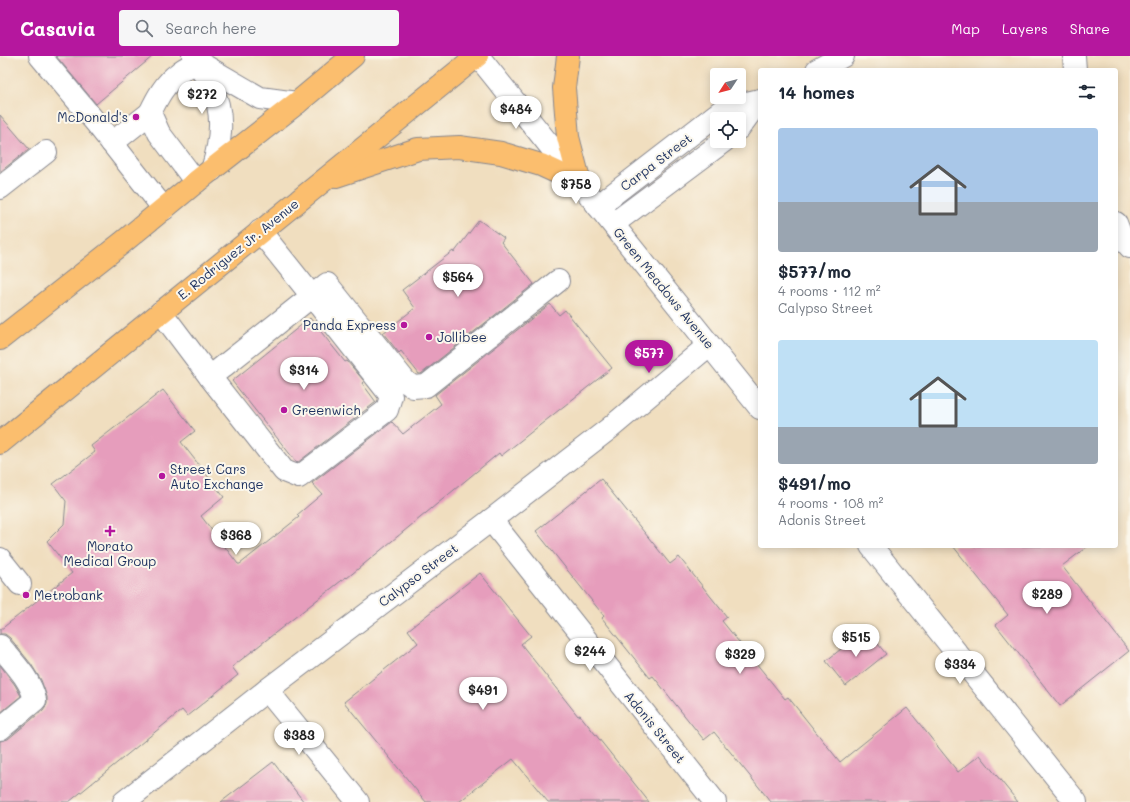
<!DOCTYPE html>
<meta charset="utf-8">
<style>
:root{--surface:#fff;--page:#f6f6f7;--text:#1f2937;--muted:#747a83;--accent:#b5179e}
body{margin:0;font-family:Mali,sans-serif;background:var(--page);color:var(--text);height:100vh;display:flex;flex-direction:column;font-size:15px;white-space:nowrap}
*{box-sizing:border-box;margin:0}
p{font-size:13px;color:var(--muted)}
.icon{flex:none;width:22px;height:22px;fill:none;stroke:currentColor;stroke-width:2;stroke-linecap:round;stroke-linejoin:round}
.map{position:relative;flex:1;overflow:hidden}
.sheet{position:absolute;left:758px;top:12px;width:360px;height:480px;display:flex;flex-direction:column;background:var(--surface);border-radius:4px;box-shadow:0 2px 10px #0003}
.sheet>*{flex:none}
.needle{width:26px;rotate:234deg}
.tools{position:absolute;left:710px;top:12px;display:grid;gap:8px}
.tools a{display:grid;place-items:center;width:36px;height:36px;border-radius:4px;background:var(--surface);box-shadow:0 2px 10px #0003;font-size:20px}
.price{position:absolute;translate:-50% -34px;padding:0 9px;border-radius:14px;background:#fff;color:#222;font-size:13px;line-height:26px;filter:drop-shadow(0 1px 2px #0008)}
.price::after{content:'';position:absolute;left:50%;top:24px;width:12px;height:9px;margin-left:-6px;background:inherit;clip-path:polygon(0 0,100% 0,50% 100%)}
.price.on{background:var(--accent);color:#fff}
ul{padding:0;list-style:none}
li{display:grid;align-content:center;gap:8px;height:212px;padding:0 20px}
li span{display:grid;place-items:center;height:124px;border-radius:4px;color:#555}
li>.icon{margin-inline-start:auto}
span .icon{width:72px;height:72px;fill:#fffc;stroke-width:1}
li b{font-size:17px}
h2{display:flex;justify-content:space-between;align-items:center;height:48px;padding:0 20px;font-size:17px}
header{display:flex;align-items:center;gap:24px;box-sizing:border-box;height:56px;padding:0 20px;background:var(--accent);color:#fff}
header strong{font-size:19px}
nav{display:flex;gap:22px;margin-inline-start:auto;font-size:14px}
.search{width:280px;height:36px;background:var(--page);display:flex;align-items:center;gap:10px;box-sizing:border-box;padding:0 14px;border-radius:4px;color:var(--muted);font-size:15px}
.map>svg:first-child{display:block}
.building{fill:#e69dbc}
.lines{fill:none;stroke-linecap:round;stroke-linejoin:round}
.minor-casing{stroke:#86868e;stroke-width:24}
.major-casing{stroke:#86868e;stroke-width:24}
.minor{stroke:#fff;stroke-width:22}
.major{stroke:#fbbe6e;stroke-width:22}
.poi-dot{fill:#b5179e;stroke:#fbf7ec;stroke-width:1.5}
.labels{text-anchor:middle;stroke-width:4;stroke-linejoin:round;paint-order:stroke}
.poi-label{font-size:13px;fill:#1b2f5e;stroke:#fbf7ec;text-anchor:start}
.street-label{font-size:13px;fill:#1b2f5e;stroke:#fbf7ec}
</style>
<header>
<strong>Casavia</strong>
<div class="search"><svg class="icon" aria-label="search" viewBox="0 0 24 24"><circle cx="10" cy="10" r="6"/><path d="M15 15l6 6"/></svg>Search here</div>
<nav><a>Map</a><a>Layers</a><a>Share</a></nav>
</header>
<div class="map">
<svg width="1130" height="746" viewBox="0 0 1130 746">
<rect width="100%" height="100%" fill="#fbf7ec"/>
<filter id="ink" filterUnits="userSpaceOnUse"><feTurbulence type="fractalNoise" baseFrequency=".025" numOctaves="2"/><feDisplacementMap in="SourceGraphic" scale="8" xChannelSelector="R" yChannelSelector="G"/><feConvolveMatrix kernelMatrix="1 2 1 2 8 2 1 2 1" color-interpolation-filters="sRGB"/></filter>
<filter id="wash" filterUnits="userSpaceOnUse"><feTurbulence type="fractalNoise" baseFrequency=".012" numOctaves="4" result="noise"/><feDisplacementMap in="SourceGraphic" scale="16" xChannelSelector="R" yChannelSelector="G"/><feGaussianBlur stdDeviation="0.9" result="paint"/><feColorMatrix in="noise" values="0 0 0 0 0 0 0 0 0 0 0 0 0 0 0 0 0 1.4 0 .05"/><feComposite in="paint" operator="in"/></filter>
<g filter="url(#wash)">
<rect width="100%" height="100%" fill="#f0debf"/>
<g id="blocks">
<g class="building">
<path d="M56 0H153L96 48Z"/>
<path d="M0 59 29 93 0 116Z"/>
<path d="M479 164 504 182 501 186 534 228 421 318H419L401 295 399 297 383 277 415 252 402 234 453 195 454 197Z"/>
<path d="M550 248 559 259 565 254 612 312 501 400 499 397 347 522 346 521 232 611 238 619 187 660 182 654 69 746H0V685L8 683 43 654 47 648V641L41 624 31 608 10 582 5 578H0V574L72 517 47 485 64 468 66 445 53 428 95 396 91 390 163 334 195 375 181 386 224 441 201 460 238 508H240L299 461 297 459 322 438 312 427 392 366 403 378 441 348 435 339Z"/>
<path d="M310 262 345 306 347 305 364 325 362 327 376 346 297 407 232 325Z"/>
<path d="M601 423 670 508 679 501 727 561 722 565 785 643 788 641 840 706 907 652 958 716 980 699 1018 746H771L714 676 704 684 653 620 650 622 602 562 604 560 536 475Z"/>
<path d="M953 490H1088L1062 510 1129 595 1060 650 996 569 1008 559Z"/>
<path d="M480 517 531 580 521 588 578 660 580 659 649 746H548L513 703 459 746H426L344 646 418 587 408 574Z"/>
<path d="M866 573 886 598 846 630 826 605Z"/>
<path d="M0 609 15 629 21 640 0 657Z"/>
<path d="M273 706 304 746H221Z"/>
</g>
</g>
</g>
<g filter="url(#ink)">
<use href="#blocks" fill-opacity="0" stroke="#86868e" stroke-width="1"/>
<g class="lines">
<defs>
<g id="minor">
<path d="M40 0 97 68 164 153"/>
<path d="M193 0 198 6C203 17 215 37 218 49 223 71 219 92 212 114"/>
<path d="M478 0 760 352"/>
<path d="M1074 0 1075 14"/>
<path d="M198 6 260 42 297 47"/>
<path d="M817 14 843 0"/>
<path d="M739 72 758 46"/>
<path d="M112 87 150 57"/>
<path d="M196 126 159 77 150 57C157 42 165 27 179 17 184 12 192 9 198 6"/>
<path d="M0 132 46 96"/>
<path d="M598 150 725 52 760 44"/>
<path d="M1116 167 1121 180 1130 191"/>
<path d="M613 168 724 85"/>
<path d="M161 256 210 321 312 240 260 175"/>
<path d="M210 321 284 415 299 421 387 354 391 340 312 240 327 228 405 325 413 331 426 330 558 225"/>
<path d="M491 464 715 746"/>
<path d="M871 490 1076 746"/>
<path d="M0 503 20 528"/>
<path d="M0 590C13 606 31 624 35 644L0 673"/>
<path d="M267 634 358 746"/>
<path d="M124 746 267 634 491 464 610 372 709 289"/>
</g>
<g id="major">
<path d="M568 0 564 32 568 81 580 127"/>
<path d="M336 120 418 93 459 91 501 97 541 109 580 127"/>
<path d="M0 283 122 187 196 126 297 47 353 0"/>
<path d="M0 387 477 0"/>
</g>
</defs>
<use href="#minor" class="minor-casing"/>
<use href="#major" class="major-casing"/>
<use href="#minor" class="minor"/>
<use href="#major" class="major"/>
</g>
</g>
<g class="poi-dot">
<circle cx="136" cy="61" r="4"/>
<circle cx="404" cy="269" r="4"/>
<circle cx="429" cy="281" r="4"/>
<circle cx="284" cy="354" r="4"/>
<circle cx="162" cy="420" r="4"/>
<path d="M108 469h4v4h4v4h-4v4h-4v-4h-4v-4h4z"/>
<circle cx="26" cy="539" r="4"/>
</g>
<g class="labels">
<g class="poi-label">
<text x="128" y="66" text-anchor="end">McDonald's</text>
<text x="396" y="274" text-anchor="end">Panda Express</text>
<text x="437" y="286">Jollibee</text>
<text x="292" y="359">Greenwich</text>
<text x="170" y="418">Street Cars<tspan x="170" dy="15">Auto Exchange</tspan></text>
<text x="110" y="495" text-anchor="middle">Morato<tspan x="110" dy="15">Medical Group</tspan></text>
<text x="34" y="544">Metrobank</text>
</g>
<g class="street-label">
<text transform="translate(656 106) rotate(-37)" y="5">Carpa Street</text>
<text transform="translate(238 193) rotate(-39)" y="5">E. Rodriguez Jr. Avenue</text>
<text transform="translate(664 232) rotate(51)" y="5">Green Meadows Avenue</text>
<text transform="translate(418 519) rotate(-37)" y="5">Calypso Street</text>
<text transform="translate(655 671) rotate(51)" y="5">Adonis Street</text>
</g>
</g>
</svg>
<div class="tools">
<a><svg class="needle" viewBox="-14 -14 28 28"><path d="M0-13l5 13h-10z" fill="#e53935"/><path d="M0 13l5-13h-10z" fill="#747a83"/></svg></a>
<a><svg class="icon" aria-label="locate" viewBox="0 0 24 24"><circle cx="12" cy="12" r="6"/><path d="M12 2v4M12 18v4M2 12h4M18 12h4"/></svg></a>
</div>
<b class="price" style="left:202px;top:59px">$272</b>
<b class="price" style="left:516px;top:74px">$484</b>
<b class="price" style="left:576px;top:149px">$758</b>
<b class="price" style="left:458px;top:242px">$564</b>
<b class="price on" style="left:649px;top:318px">$577</b>
<b class="price" style="left:304px;top:335px">$314</b>
<b class="price" style="left:236px;top:500px">$368</b>
<b class="price" style="left:1047px;top:559px">$289</b>
<b class="price" style="left:856px;top:602px">$515</b>
<b class="price" style="left:590px;top:616px">$244</b>
<b class="price" style="left:740px;top:619px">$329</b>
<b class="price" style="left:960px;top:629px">$334</b>
<b class="price" style="left:483px;top:655px">$491</b>
<b class="price" style="left:299px;top:700px">$383</b>
<section class="sheet">
<h2>14 homes<svg class="icon" aria-label="filters" viewBox="0 0 24 24"><path d="M4 7h16M4 17h16"/><circle cx="9" cy="7" r="2"/><circle cx="15" cy="17" r="2"/></svg></h2>
<ul>
<li><span style="background:linear-gradient(#a9c7e8 60%,#9aa5b1 0)"><svg class="icon" aria-label="home" viewBox="0 0 24 24"><path d="M3 11l9-7 9 7M6 9v11h12V9"/></svg></span><div><b>$577/mo</b><p>4 rooms · 112 m²</p><p>Calypso Street</p></div></li>
<li><span style="background:linear-gradient(#bfe0f5 70%,#9aa5b1 0)"><svg class="icon" aria-label="home" viewBox="0 0 24 24"><path d="M3 11l9-7 9 7M6 9v11h12V9"/></svg></span><div><b>$491/mo</b><p>4 rooms · 108 m²</p><p>Adonis Street</p></div></li>
</ul>
</section>
</div>
